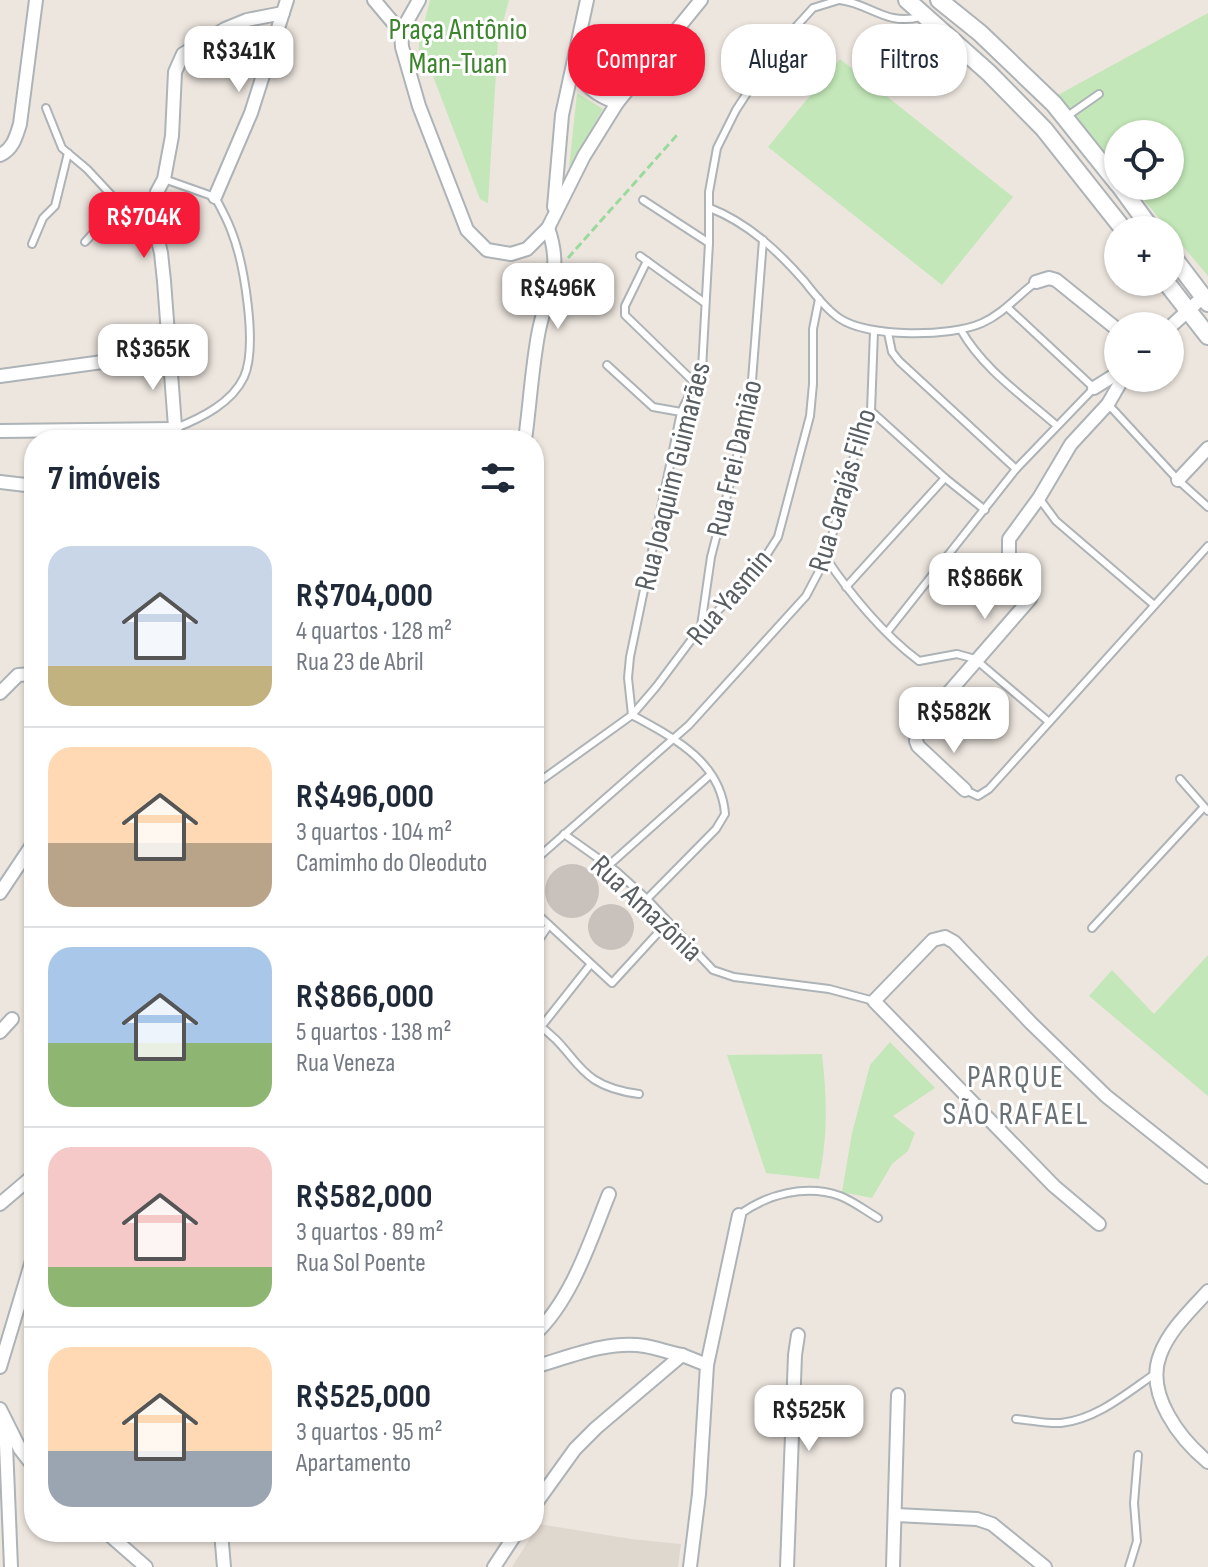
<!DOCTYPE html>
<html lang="pt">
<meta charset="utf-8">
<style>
:root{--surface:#fff;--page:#f6f6f7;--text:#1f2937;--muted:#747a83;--line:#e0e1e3;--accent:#f71b3a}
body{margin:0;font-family:"Sofia Sans Condensed",sans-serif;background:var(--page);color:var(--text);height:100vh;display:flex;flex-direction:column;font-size:30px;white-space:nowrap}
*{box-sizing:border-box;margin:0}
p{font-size:26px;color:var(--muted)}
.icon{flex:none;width:44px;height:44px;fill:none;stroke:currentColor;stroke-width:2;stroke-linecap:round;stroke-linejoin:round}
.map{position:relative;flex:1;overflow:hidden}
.panel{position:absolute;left:24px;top:430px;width:520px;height:1112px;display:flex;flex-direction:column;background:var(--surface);border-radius:32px;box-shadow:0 2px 6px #0004}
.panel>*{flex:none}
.banner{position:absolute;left:568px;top:24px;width:520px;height:72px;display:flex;gap:16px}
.tools{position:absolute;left:1104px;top:120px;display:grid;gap:16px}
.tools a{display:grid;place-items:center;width:80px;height:80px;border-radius:50%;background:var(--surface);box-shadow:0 2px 6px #0004;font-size:40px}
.price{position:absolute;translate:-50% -68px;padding:0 18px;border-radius:16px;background:#fff;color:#222;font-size:26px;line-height:52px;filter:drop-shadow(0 2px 4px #0008)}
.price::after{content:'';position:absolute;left:50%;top:48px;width:24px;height:18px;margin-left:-12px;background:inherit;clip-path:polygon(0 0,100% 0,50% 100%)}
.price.current{background:var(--accent);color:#fff}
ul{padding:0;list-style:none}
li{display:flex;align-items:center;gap:24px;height:200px;padding:0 24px}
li+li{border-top:2px solid var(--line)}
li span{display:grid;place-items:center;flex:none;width:224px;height:160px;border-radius:24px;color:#555}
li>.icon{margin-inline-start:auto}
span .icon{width:96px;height:96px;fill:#fffc;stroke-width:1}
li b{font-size:34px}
h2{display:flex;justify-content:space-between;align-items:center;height:96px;padding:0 24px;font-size:34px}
.tag{padding:0 28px;border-radius:32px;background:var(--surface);box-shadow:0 2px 6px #0004;font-size:28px;line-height:72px}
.tag.current{background:var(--accent);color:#fff}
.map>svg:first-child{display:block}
.education{fill:#dfd8cf}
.green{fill:#c3e7b8}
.building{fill:#c8c1bc}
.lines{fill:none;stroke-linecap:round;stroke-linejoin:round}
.service-casing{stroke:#adb3b6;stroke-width:10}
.minor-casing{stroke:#adb3b6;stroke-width:16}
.tertiary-casing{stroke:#adb3b6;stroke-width:20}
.path{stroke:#9ada9d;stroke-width:3;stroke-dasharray:8 4;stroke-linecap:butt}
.service{stroke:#fff;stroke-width:6}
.minor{stroke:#fff;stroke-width:12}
.tertiary{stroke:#fff;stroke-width:16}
.labels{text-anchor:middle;stroke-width:6;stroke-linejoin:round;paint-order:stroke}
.park-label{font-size:30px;fill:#3c842d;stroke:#fff}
.street-label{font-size:30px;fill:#585e61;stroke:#fff}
.neighbourhood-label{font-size:32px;letter-spacing:2px;fill:#697174;stroke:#fff}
</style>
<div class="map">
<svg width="1208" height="1567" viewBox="0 0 1208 1567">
<rect width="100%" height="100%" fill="#ede6df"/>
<path class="education" d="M539 1524 631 1539 681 1544 678 1567H512Z"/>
<g class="green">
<path d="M430 0H509L498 40 488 203 480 199 433 76 419 72V43Z"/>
<path d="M1208 13V276L1132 186H1170V134H1118V169L1056 96Z"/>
<path d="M840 59 1013 197 942 285 768 147Z"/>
<path d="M577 93 603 109 569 168Z"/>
<path d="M1208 955V1096L1089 996 1112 970 1154 1014Z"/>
<path d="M890 1042 935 1088 893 1116 915 1133 908 1151 892 1164 872 1198 842 1192 852 1133 870 1065Z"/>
<path d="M822 1054C827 1099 828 1134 819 1179L766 1173 727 1055Z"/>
</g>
<g class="building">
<circle cx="572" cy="891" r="27"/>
<circle cx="611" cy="927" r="23"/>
</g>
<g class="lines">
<defs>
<g id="service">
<path d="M840 0C871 4 886 26 920 17"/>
<path d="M46 108 62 148 87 169 156 243"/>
<path d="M1066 117 1099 94"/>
<path d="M164 179 215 197C221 208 227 219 231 230 244 262 258 346 244 377 232 403 201 418 176 428"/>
<path d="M643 200 709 243"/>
<path d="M710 208C748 223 778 251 805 282 815 295 826 309 839 318 868 338 951 337 982 323 1004 313 1017 296 1036 282"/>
<path d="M85 242C98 229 105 215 117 202"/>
<path d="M32 244 43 218 55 206 68 153"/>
<path d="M640 256 705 303"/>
<path d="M647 261 625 306V315L695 383"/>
<path d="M961 330C983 369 1023 396 1056 425"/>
<path d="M888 333 892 352 899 361 1016 469"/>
<path d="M607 365 653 407 681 412"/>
<path d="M1108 404 1178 480 1208 507"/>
<path d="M871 411 945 478 985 510"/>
<path d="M1039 498 1056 521 1153 604"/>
<path d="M826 558C850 594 884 635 919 661L957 654 975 659 1049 722"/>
<path d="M846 587 945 478"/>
<path d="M701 626 711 557 750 406 763 240"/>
<path d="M888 631 1016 469 1094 388 1008 308"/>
<path d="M1180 779 1208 811"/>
<path d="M536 784 632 715 656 687 701 627 733 596 762 562 778 537 810 416 813 384V329L819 299"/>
<path d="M965 790 978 796 989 789 1208 546"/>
<path d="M564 834 616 871 647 899 713 970 734 977 829 989 874 1001"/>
<path d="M534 861 689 725 806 596 826 558 851 465 871 411 874 331"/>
<path d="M608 866 710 775"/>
<path d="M647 899 716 829 725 814C721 761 672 737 632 715L628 678 630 657 681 412 702 369 709 243V192L717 148 736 110 766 64 793 30 813 8 839 0"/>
<path d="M534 911 612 983 667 923"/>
<path d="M1092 928 1204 807"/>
<path d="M534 947 549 925"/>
<path d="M534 1022C581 1052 571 1085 639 1094"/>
<path d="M541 1027 590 965"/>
<path d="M739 1215C767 1194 806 1184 840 1196 853 1201 866 1211 878 1218"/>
<path d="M1016 1419C1030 1420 1046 1424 1061 1423 1097 1419 1127 1393 1156 1373"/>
<path d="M1129 1567 1137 1541 1134 1503 1138 1455"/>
</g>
<g id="minor">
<path d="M374 0 401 32 402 47 419 106 467 230 487 250 511 254 527 249 548 228 584 156 617 103 701 0"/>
<path d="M401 32 419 0"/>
<path d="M573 66C585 86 595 95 617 103"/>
<path d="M0 155C13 149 16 137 20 124L36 0"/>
<path d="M215 197 251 113 287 0"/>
<path d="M554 207 562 115 587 0"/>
<path d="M1036 282 1049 278 1056 280 1118 330"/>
<path d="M1170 327 1203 297"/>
<path d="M0 376 168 353"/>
<path d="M1094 388 1118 373"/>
<path d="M0 431 175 429"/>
<path d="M176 440 164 281 161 253 152 215 157 192 164 179 172 136 175 72 183 54 225 29 247 20 283 13"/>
<path d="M525 440C530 404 532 365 539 330 548 288 563 271 548 228"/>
<path d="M1178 480 1208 448"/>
<path d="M0 482 34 486"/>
<path d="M0 693 18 675 34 674"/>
<path d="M534 786 535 785"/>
<path d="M965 790 918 746 916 741 917 729 1030 599C1039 578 1022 570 1009 557V539L1039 498 1071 444 1108 404 1123 378"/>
<path d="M0 893 34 842"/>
<path d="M0 1032 12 1019"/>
<path d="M0 1204 34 1175"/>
<path d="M1099 1224 1054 1186 874 1001 933 940 945 937 954 942 1031 1023 1106 1096 1208 1177"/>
<path d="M1208 1291C1191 1310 1169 1330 1160 1355 1145 1394 1180 1439 1208 1462"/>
<path d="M534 1335C572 1300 590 1241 609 1194"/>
<path d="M0 1367 34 1254"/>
<path d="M534 1367C569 1357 608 1340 645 1346 657 1348 670 1353 682 1355"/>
<path d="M0 1409 20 1449 34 1467"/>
<path d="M5 1420 11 1567"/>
<path d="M534 1506 575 1449 596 1428 682 1355 707 1365"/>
<path d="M896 1515 977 1519 992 1524 1045 1567"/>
<path d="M106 1532 146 1567"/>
<path d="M221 1532 224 1567"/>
<path d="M494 1567 517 1532"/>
<path d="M690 1567 699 1494 707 1365 739 1215"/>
<path d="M787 1567 795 1355 798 1335"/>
<path d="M893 1567 898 1395"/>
</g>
<g id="tertiary">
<path d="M907 0 989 73 1044 129 1124 230"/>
<path d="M939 0 980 33 1054 104 1118 184"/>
<path d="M1120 186 1152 230"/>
<path d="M1170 253 1208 303"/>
<path d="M1166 282 1208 336"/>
</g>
</defs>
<use href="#service" class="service-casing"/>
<use href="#minor" class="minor-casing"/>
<use href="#tertiary" class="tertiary-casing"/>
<path class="path" d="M568 258 677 135"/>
<use href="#service" class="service"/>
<use href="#minor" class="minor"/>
<use href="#tertiary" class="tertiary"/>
</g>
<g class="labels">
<g class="park-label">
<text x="458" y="39">Praça Antônio<tspan x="458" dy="34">Man-Tuan</tspan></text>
</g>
<g class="street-label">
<text transform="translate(734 458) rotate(-77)" y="10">Rua Frei Damião</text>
<text transform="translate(672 476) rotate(-76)" y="10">Rua Joaquim Guimarães</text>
<text transform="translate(842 490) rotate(-73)" y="10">Rua Carajás Filho</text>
<text transform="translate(729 597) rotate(-50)" y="10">Rua Yasmin</text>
<text transform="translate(647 908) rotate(43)" y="10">Rua Amazônia</text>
</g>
<g class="neighbourhood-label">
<text x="1016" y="1087">PARQUE<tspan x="1016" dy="37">SÃO RAFAEL</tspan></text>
</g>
</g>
</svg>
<div class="tools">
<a><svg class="icon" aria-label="locate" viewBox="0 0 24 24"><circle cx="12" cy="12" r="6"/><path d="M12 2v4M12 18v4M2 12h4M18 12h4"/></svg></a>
<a>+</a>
<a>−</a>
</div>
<b class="price" style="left:239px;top:94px">R$341K</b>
<b class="price current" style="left:144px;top:260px">R$704K</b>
<b class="price" style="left:558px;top:331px">R$496K</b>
<b class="price" style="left:153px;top:392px">R$365K</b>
<b class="price" style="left:985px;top:621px">R$866K</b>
<b class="price" style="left:954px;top:755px">R$582K</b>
<b class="price" style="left:809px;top:1453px">R$525K</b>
<div class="banner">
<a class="tag current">Comprar</a>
<a class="tag">Alugar</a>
<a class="tag">Filtros</a>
</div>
<section class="panel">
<h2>7 imóveis<svg class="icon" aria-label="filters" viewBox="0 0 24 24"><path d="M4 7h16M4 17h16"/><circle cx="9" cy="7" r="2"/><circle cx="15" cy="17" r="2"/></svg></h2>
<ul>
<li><span style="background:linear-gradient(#c9d6e8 75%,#c2b280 0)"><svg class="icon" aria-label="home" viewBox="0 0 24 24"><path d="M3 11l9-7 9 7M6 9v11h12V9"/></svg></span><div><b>R$704,000</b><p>4 quartos · 128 m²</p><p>Rua 23 de Abril</p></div></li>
<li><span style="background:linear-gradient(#ffd9b3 60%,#b9a48a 0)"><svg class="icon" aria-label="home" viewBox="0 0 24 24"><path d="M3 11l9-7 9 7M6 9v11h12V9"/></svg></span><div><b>R$496,000</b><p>3 quartos · 104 m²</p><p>Camimho do Oleoduto</p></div></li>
<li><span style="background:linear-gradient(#a9c7e8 60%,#8fb573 0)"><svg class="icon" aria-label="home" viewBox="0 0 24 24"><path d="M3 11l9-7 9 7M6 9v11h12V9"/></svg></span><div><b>R$866,000</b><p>5 quartos · 138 m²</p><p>Rua Veneza</p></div></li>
<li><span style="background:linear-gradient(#f6c9c9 75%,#8fb573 0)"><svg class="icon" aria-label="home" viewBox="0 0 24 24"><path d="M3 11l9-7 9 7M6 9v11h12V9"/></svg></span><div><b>R$582,000</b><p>3 quartos · 89 m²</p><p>Rua Sol Poente</p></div></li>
<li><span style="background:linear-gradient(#ffd9b3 65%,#9aa5b1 0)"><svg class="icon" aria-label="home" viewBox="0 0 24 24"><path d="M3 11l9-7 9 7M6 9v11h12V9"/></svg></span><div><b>R$525,000</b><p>3 quartos · 95 m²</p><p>Apartamento</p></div></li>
</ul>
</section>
</div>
